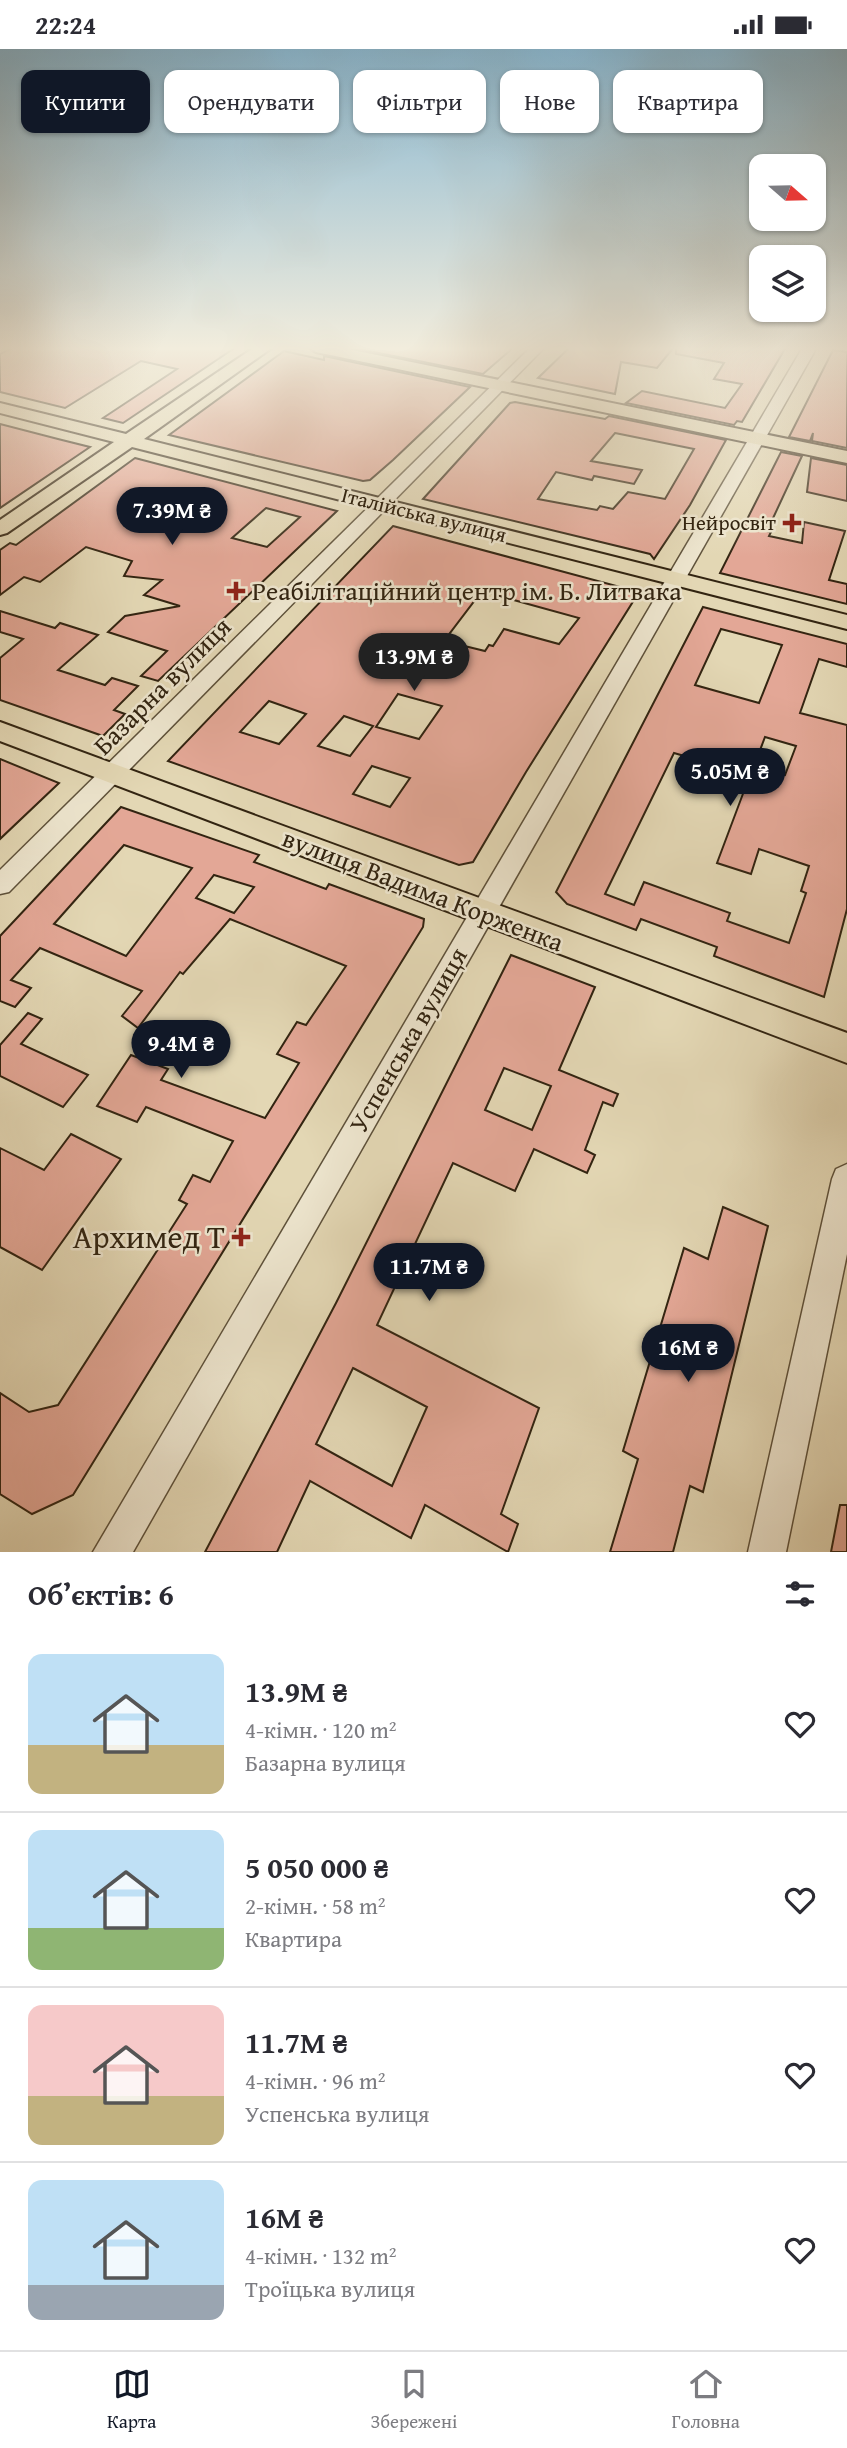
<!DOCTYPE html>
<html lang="uk">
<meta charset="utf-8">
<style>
:root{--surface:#fff;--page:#f7f7f7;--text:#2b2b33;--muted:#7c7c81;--line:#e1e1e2;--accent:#111827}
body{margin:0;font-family:"Gentium Book Plus",serif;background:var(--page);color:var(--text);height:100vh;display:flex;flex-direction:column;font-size:26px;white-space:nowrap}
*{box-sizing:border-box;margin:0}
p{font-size:23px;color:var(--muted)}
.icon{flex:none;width:38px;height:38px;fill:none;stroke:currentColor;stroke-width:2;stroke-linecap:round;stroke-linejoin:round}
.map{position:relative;height:1503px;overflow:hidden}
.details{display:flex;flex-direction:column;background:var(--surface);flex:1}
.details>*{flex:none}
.top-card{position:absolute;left:21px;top:21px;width:805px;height:63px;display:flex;gap:14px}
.needle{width:46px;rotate:110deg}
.buttons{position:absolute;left:749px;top:105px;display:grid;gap:14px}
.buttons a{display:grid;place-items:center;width:77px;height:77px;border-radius:14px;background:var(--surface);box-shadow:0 2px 5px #0004;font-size:35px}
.price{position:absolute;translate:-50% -60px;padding:0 16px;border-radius:24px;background:var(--accent);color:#fff;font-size:23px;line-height:46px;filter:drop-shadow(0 2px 4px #0008)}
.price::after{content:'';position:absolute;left:50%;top:42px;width:21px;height:16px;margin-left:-10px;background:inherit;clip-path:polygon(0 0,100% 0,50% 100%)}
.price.on{background:#222;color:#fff}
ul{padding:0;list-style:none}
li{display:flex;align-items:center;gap:21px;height:175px;padding:0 28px}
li+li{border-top:2px solid var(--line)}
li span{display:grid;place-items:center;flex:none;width:196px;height:140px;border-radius:14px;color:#555}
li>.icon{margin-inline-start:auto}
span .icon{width:84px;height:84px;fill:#fffc;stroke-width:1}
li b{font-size:30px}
h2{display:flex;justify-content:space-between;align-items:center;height:84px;padding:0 28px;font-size:30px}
.tag{padding:0 24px;border-radius:14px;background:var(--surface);box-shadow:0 2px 5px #0004;font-size:24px;line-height:63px}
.tag.on{background:var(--accent);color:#fff}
.status{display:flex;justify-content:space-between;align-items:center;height:49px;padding:0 35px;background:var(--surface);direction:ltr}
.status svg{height:19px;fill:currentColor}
.dock{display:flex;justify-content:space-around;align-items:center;height:98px;border-top:2px solid var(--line);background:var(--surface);font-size:19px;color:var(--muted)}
.dock a{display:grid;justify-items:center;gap:4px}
.dock .on{color:var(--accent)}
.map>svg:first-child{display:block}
.building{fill:#e3a796;stroke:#322411;stroke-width:2;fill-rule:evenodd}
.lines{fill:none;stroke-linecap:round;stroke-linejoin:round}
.minor-casing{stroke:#5e513a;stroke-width:3}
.major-casing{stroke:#322411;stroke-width:4}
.minor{fill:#ede5ce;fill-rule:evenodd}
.major{fill:#e3d7b4;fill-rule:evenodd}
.poi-dot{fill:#8f2418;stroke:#ede5ce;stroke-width:2.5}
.labels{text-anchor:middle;stroke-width:5;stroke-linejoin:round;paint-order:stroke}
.far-street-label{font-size:21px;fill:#322411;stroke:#ede5ce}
.far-poi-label{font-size:21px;fill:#322411;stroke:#ede5ce;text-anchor:end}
.poi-label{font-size:26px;fill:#322411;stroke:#ede5ce;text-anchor:start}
.street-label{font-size:26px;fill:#322411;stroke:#ede5ce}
.near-poi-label{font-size:32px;fill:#322411;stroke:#ede5ce;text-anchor:end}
</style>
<div class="status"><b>22:24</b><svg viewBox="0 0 49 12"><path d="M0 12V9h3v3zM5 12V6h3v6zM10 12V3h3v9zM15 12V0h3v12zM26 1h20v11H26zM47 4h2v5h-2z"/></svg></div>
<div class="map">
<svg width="847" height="1503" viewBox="0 0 847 1503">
<rect width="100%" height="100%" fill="#e3d7b4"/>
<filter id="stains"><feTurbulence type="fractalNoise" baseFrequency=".00286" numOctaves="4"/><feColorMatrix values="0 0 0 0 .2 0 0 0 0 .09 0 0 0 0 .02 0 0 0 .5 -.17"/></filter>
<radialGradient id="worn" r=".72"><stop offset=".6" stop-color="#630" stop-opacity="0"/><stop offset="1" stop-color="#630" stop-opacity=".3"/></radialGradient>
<g class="building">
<path d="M14 298H236L123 374 103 369 177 320 141 312 65 359 0 343V305Z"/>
<path d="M349 298H514L483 325Z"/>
<path d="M570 298H674L657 319 621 313 615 345 538 329Z"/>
<path d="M676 298H786L742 373 737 372 734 376 626 354 642 342 725 359 742 335 714 330 724 314 676 305Z"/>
<path d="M833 301 847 303V399L812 392 813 384 810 392 789 388Z"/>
<path d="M284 302 324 311V307L470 338 393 411 370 431 363 432 169 386Z"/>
<path d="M515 353 605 370 609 367 726 391 690 456 654 510 650 505 423 450 510 354ZM615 384 694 400 665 450 628 443 613 460 600 457 597 461 538 450 556 423 592 431 594 427 634 435 642 421 591 412Z"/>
<path d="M0 375 58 390 90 398 0 459Z"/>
<path d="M781 403 802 407 767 482 771 483 769 487 802 494 804 473 845 482 829 531 847 535V555L720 524Z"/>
<path d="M135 409 337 462 158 632 141 627 167 602 108 583 125 567 180 557 144 546 162 531 124 527 132 512 86 498 40 533 24 528 0 546V501L10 494 16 496ZM266 459 300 468 267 498 232 489Z"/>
<path d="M811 409 847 416V452L807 443Z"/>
<path d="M393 477 639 543 526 723 473 813 459 816 168 712ZM482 542 528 555 579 569 559 595 504 580 493 597 489 596 485 602 444 592ZM398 645 442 657 419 690 376 678ZM269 652 306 665 279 695 240 683ZM344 667 373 677 350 707 318 697ZM372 717 410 729 390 758 353 745Z"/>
<path d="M703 558 847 595V618L819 610 800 664 847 676V860L824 948 714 907 717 898 641 870 636 881 567 855 556 843ZM721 580 782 596 759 654 695 636ZM765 688 796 697 785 726 754 717ZM674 704 750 726 717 814 751 825 759 800 809 817 801 842 806 844 789 894 727 872 730 864 644 833 634 856 605 845Z"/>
<path d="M0 562 55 579 60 574 98 586 58 621 105 636 112 629 138 637 114 661 125 665 103 687 0 651V609L23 590 0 583Z"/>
<path d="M0 710 59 734 0 790Z"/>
<path d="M121 758 259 806 254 813 326 840 329 835 424 870 423 878 73 1446 32 1465 0 1445V1344L29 1363 58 1356 187 1155 179 1151 193 1126 210 1133 233 1092 146 1058 137 1073 97 1057 131 1006 168 1020 161 1031 265 1069 299 1014 277 1005 297 973 306 976 346 917 230 870 183 925 180 923 138 979 122 967 142 942 40 899 11 931 31 939 15 958 0 952V887ZM124 796 192 819 126 907 54 875ZM214 826 254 838 234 864 196 849Z"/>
<path d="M511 906 595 938 559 1021 618 1045 613 1057 603 1053 585 1101 595 1106 587 1124 534 1100 515 1142 453 1114 377 1276 539 1359 501 1465 518 1475 508 1503 425 1456 411 1489 310 1432 277 1503H205L336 1254ZM504 1019 551 1037 532 1081 485 1061ZM353 1319 427 1358 392 1437 316 1395Z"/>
<path d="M28 964 42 970 21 995 88 1026 63 1058 0 1027V996Z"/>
<path d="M71 1085 121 1110 42 1221 0 1198V1099L44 1121Z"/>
<path d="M723 1158 768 1177 703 1443 690 1437 673 1503H610L638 1410 623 1402 684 1199 708 1210Z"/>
<path d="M840 1456H847V1503H831Z"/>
</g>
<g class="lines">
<defs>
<g id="minor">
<path d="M531 298H545L9 843 0 845V821Z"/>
<path d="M803 298H817L133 1503H93Z"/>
<path d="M847 1115V1205L786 1503H748L832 1130 836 1120Z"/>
</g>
<g id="major">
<path d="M255 298H273L144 390 847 566V580L132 398 7 484 0 486V471L114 393 0 364V354L126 385Z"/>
<path d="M308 298H338L847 402V414L316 303Z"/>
<path d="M0 673 847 984V1014L0 692Z"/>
</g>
</defs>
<use href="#minor" class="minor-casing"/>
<use href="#major" class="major-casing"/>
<use href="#minor" class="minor"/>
<use href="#major" class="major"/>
</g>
<linearGradient id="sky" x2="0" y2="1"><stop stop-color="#87b6d0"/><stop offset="0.59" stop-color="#f2eddd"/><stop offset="1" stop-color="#f2eddd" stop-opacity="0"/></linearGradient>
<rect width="847" height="508" fill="url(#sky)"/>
<g class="poi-dot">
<path d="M788.5 463.5h7v7h7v7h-7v7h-7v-7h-7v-7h7z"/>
<path d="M232.5 531.5h7v7h7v7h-7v7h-7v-7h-7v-7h7z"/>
<path d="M237.5 1177.5h7v7h7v7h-7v7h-7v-7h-7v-7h7z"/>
</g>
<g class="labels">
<g class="far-street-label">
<text transform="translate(424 466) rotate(14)" y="7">Італійська вулиця</text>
</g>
<g class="far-poi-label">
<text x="776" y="481">Нейросвіт</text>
</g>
<g class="poi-label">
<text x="252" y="551">Реабілітаційний центр ім. Б. Литвака</text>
</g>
<g class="street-label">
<text transform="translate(162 637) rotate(-45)" y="9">Базарна вулиця</text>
<text transform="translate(423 841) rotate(21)" y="9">вулиця Вадима Корженка</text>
<text transform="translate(408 991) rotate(-60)" y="9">Успенська вулиця</text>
</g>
<g class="near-poi-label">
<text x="225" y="1199">Архимед Т</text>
</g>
</g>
<rect width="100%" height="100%" filter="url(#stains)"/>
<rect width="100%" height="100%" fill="url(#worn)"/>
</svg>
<div class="buttons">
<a><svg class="needle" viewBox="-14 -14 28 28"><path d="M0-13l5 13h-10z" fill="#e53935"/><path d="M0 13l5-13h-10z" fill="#7c7c81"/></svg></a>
<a><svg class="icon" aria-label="layers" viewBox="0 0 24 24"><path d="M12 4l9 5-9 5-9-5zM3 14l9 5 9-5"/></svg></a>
</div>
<b class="price" style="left:172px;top:498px">7.39M ₴</b>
<b class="price on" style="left:414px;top:644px">13.9M ₴</b>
<b class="price" style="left:730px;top:759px">5.05M ₴</b>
<b class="price" style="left:181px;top:1031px">9.4M ₴</b>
<b class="price" style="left:429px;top:1254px">11.7M ₴</b>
<b class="price" style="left:688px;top:1335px">16M ₴</b>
<div class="top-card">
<a class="tag on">Купити</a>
<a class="tag">Орендувати</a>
<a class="tag">Фільтри</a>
<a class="tag">Нове</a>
<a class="tag">Квартира</a>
</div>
</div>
<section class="details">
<h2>Об’єктів: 6<svg class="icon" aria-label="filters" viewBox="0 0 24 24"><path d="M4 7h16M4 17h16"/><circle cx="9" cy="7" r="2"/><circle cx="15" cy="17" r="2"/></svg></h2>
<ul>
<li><span style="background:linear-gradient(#bfe0f5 65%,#c2b280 0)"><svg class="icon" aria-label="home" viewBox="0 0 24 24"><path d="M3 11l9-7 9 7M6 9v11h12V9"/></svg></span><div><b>13.9M ₴</b><p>4-кімн. · 120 m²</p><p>Базарна вулиця</p></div><svg class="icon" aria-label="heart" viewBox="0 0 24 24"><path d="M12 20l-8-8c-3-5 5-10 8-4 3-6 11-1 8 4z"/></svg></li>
<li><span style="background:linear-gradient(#bfe0f5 70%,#8fb573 0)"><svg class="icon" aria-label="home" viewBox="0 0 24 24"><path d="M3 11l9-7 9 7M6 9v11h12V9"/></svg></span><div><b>5 050 000 ₴</b><p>2-кімн. · 58 m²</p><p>Квартира</p></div><svg class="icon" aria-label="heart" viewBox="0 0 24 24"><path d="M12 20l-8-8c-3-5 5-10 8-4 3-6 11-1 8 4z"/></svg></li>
<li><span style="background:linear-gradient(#f6c9c9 65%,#c2b280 0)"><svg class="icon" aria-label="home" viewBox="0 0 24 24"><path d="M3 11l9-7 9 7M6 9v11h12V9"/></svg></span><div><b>11.7M ₴</b><p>4-кімн. · 96 m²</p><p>Успенська вулиця</p></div><svg class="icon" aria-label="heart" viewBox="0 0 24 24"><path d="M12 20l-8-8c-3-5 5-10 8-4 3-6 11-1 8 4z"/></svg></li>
<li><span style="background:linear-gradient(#bfe0f5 75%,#9aa5b1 0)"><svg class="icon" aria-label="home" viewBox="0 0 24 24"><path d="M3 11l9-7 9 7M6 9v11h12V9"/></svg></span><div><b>16M ₴</b><p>4-кімн. · 132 m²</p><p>Троїцька вулиця</p></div><svg class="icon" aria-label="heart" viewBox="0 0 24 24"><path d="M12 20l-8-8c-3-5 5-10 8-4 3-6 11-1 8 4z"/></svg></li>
</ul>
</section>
<nav class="dock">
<a class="on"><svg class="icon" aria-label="map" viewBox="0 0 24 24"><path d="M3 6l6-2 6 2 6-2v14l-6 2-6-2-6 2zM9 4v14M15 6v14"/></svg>Карта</a>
<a><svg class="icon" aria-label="saved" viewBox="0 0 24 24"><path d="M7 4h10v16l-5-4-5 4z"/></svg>Збережені</a>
<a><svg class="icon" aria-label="home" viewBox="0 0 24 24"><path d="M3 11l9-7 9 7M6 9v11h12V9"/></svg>Головна</a>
</nav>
